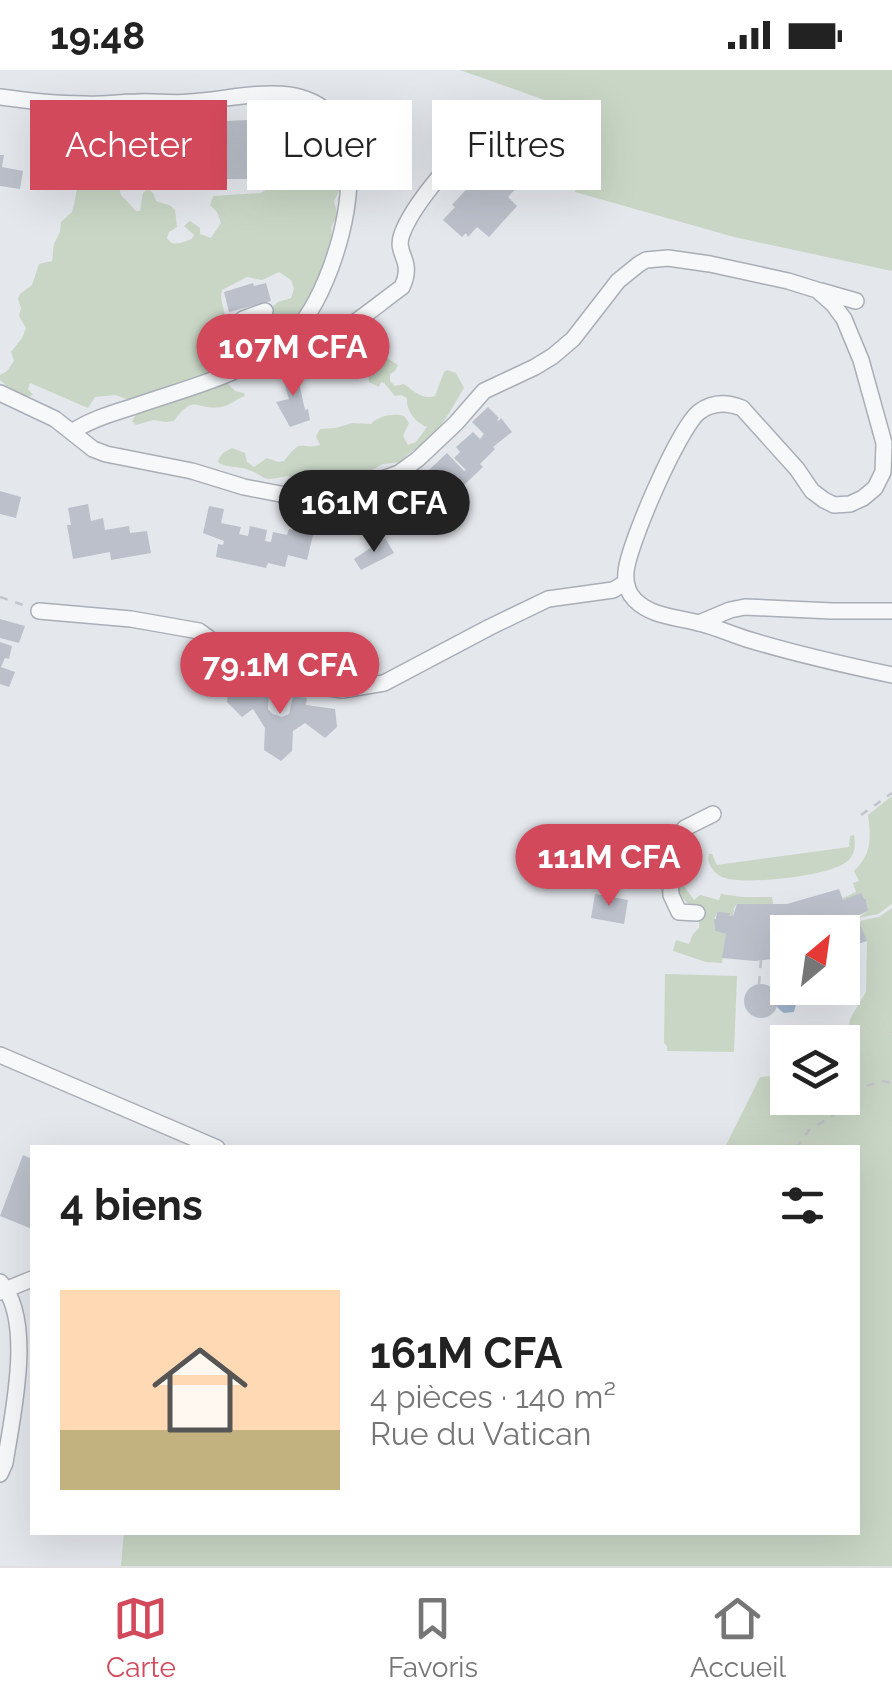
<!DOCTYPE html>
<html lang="fr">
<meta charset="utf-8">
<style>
:root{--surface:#fff;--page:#f6f6f6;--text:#222;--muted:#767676;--line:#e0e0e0;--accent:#d1495b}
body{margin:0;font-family:Raleway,sans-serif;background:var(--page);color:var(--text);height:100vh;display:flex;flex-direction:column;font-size:38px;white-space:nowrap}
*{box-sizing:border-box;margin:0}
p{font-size:32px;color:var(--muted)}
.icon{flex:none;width:55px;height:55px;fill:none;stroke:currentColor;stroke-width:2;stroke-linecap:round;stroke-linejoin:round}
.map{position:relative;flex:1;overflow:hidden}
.drawer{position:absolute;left:30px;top:1075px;width:830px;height:390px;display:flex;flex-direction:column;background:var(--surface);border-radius:0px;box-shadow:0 10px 40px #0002}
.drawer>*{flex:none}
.top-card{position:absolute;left:30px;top:30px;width:832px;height:90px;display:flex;gap:20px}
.needle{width:65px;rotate:29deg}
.fabs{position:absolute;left:770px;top:845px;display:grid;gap:20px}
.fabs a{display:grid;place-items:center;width:90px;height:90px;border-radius:0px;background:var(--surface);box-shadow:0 10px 40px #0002;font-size:50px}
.price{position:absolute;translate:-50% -85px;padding:0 22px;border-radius:35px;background:var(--accent);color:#fff;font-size:32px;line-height:65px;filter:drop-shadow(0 2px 5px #0008)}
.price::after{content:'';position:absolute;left:50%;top:60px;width:30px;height:22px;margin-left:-15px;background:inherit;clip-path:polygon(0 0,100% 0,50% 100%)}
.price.active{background:#222;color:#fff}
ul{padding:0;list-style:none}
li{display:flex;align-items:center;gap:30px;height:250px;padding:0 30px}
li span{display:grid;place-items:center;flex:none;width:280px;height:200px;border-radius:0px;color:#555}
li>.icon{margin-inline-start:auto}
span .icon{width:120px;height:120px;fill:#fffc;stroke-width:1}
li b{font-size:42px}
h2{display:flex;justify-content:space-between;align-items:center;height:120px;padding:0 30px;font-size:42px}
.pill{padding:0 35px;border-radius:0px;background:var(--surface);box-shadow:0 10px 40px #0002;font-size:35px;line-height:90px}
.pill.active{background:var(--accent);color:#fff}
.status{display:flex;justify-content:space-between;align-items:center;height:70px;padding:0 50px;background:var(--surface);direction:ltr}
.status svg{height:28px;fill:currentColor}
.dock{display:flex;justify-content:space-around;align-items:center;height:140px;border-top:2px solid var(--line);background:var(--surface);font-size:28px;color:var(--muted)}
.dock a{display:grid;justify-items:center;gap:5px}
.dock .active{color:var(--accent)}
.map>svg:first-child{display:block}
.green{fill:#c9d6c5}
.water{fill:#9fb4cc}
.building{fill:#bbc0ca}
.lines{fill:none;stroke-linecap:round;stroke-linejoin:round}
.minor-casing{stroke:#a9aeb7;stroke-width:18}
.path{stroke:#c2c5cb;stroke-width:2.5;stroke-dasharray:8 8;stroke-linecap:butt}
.minor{stroke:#f7f8fa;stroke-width:15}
</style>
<div class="status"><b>19:48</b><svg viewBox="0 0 49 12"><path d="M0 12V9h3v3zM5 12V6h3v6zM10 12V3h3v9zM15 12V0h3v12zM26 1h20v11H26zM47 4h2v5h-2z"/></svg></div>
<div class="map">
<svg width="892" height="1496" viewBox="0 0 892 1496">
<rect width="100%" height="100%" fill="#e4e7ec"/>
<g class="green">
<path d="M460 0H892V201L734 167 575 122 584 44Z"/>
<path d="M285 32C314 36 327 51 342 75L336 95 339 121 334 131 338 147C325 160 336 164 331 178 330 184 325 188 324 194 324 200 328 204 331 209L288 264 260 280 256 276 251 255 278 232 291 228 294 219 291 210 279 202 262 210 247 207 222 220C219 230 225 238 225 249 237 264 241 255 240 279L233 285 222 308 235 321 244 323 245 326C238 328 229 336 221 337 195 341 195 322 174 351L166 352 153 350 136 355 132 351 138 341 158 335 133 332 116 325 95 327 88 338 30 313 28 319 33 325 27 327 7 316 0 310V305L7 301 14 291 11 282 22 268 26 258 19 246 21 238 18 229 20 224 32 215 39 194 52 191 54 174 60 162 61 152 72 142C78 123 76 106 90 92H95C106 107 97 106 118 113L121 125 136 141H140L143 123 148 119 153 123 156 131 171 136 175 140 177 157 169 162 167 168C173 178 183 172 192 169L194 165 184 156 190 151 200 158V164L211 168 221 153 217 142 210 135 213 126 260 123 274 116 276 105 275 94 266 88 265 83 274 75 275 45Z"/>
<path d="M387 288 398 295 395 301 390 304V311L395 316 404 314C414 321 422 330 435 326L444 302 447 300 456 303 464 318C454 334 446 351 432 366 422 379 412 377 401 392L383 394 364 404 320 416 304 413 287 406C257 413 269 406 246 399 236 396 229 398 219 393L218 390 223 383 232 378 245 383 247 392 254 397 267 388 278 392 284 391C304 366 297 381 320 375L316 366 320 359 336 358 352 353 371 354C378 346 394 343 404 346L409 353 403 366 408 375 416 372 427 357C416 353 406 341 407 328L401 325 395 326 384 313 381 312 379 317 369 312 368 300 378 297Z"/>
<path d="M892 726V834L878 844 858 848 868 841 866 829 843 830V828L856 822 853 813 859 811 854 801C872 784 871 768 868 745Z"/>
<path d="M854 765C856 776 855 786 845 793 827 806 743 816 722 807 714 803 710 797 708 789L709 784H712L717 795 849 777 850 766Z"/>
<path d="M681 812 694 830 700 825 719 830 721 824 742 827H772L773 834H737L734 838 733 846H729V843H717L714 850 715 861 726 864 722 893 706 892 673 881 676 870 689 874 693 864 699 858 700 838 687 833 674 817Z"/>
<path d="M892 838V1496H121L124 1462H858V1078L725 1077 760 1007 787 1005 788 1028H842L843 975 851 947 866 922 867 871 859 851 879 847Z"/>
<path d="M665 904 737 906 734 982 667 981V976L664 973Z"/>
</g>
<path class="water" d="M787 906 788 918H829C826 934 810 936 797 930L794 942 784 943C767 931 771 916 787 906Z"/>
<g class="building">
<path d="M215 47H227V51L248 50V58L255 57V74H247L248 95 270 94V109H226V118H211V102H226L225 87H216Z"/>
<path d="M53 58 66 61 59 83 46 79Z"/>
<path d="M509 78 534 99 508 127 517 136 489 167 477 157 468 167 466 163 462 167 443 150 455 137 452 135 503 79 505 82Z"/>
<path d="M0 85H4L2 97 23 101 20 119 0 116Z"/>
<path d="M253 213 254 216 266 213 271 231 229 242 224 222Z"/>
<path d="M295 295 305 340 308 339 310 350 290 357 276 332 289 329 280 298Z"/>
<path d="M488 337 499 348 497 350 499 351 501 348 512 362 493 377 495 379 480 394 483 397 446 432 440 424 424 437 402 414 412 405 422 415 433 405 429 400 447 383 464 401 466 400 454 388 460 382 456 377 473 362 480 369 484 364 472 352Z"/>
<path d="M0 421 21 427 16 448 0 444Z"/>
<path d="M88 434 91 451 103 448 105 460 129 456 130 463 147 461 151 483 111 490 110 482 73 489 67 455H71L68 438Z"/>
<path d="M209 436 224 439 221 453 241 457 239 464 248 466 250 456 267 460 265 471 271 472 273 462 287 465 289 459 313 465 307 490 288 485 285 497 268 493 266 498 216 487 218 474 223 475 224 471 203 463Z"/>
<path d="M385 468 394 483 361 500 354 489Z"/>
<path d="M0 549 25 556 19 573 0 568Z"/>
<path d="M0 572 12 576 9 589 5 588 1 597 15 602 9 617 0 614Z"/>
<path d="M229 612 254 618 256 613 269 620 268 639 273 644 282 647 289 644 293 626 307 628 306 635 335 639 337 657 325 668 305 653 293 661 292 681 281 691 264 680 265 658 253 639 242 647 227 632Z"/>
<path d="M839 819 843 830 861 823 864 829H866L868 841 857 846 867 871 842 879V862H788V887L755 891 722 888 726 864 715 861 714 849H716L717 842 730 843 729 846H733L737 834H787Z"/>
<path d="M595 824 628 830 624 854 591 848Z"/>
<circle cx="761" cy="931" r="17"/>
<path d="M23 1085 32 1089V1159L0 1146Z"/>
</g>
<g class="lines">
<defs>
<g id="minor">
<path d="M0 27C28 31 56 34 84 34 101 35 119 32 137 32 155 31 173 34 190 32 223 30 257 21 289 25 323 30 345 52 348 85 352 123 344 161 331 197 322 221 307 252 288 268 246 305 186 318 135 336 114 343 91 349 72 362"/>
<path d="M821 221 856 231"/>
<path d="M266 284 278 291C324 281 365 244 402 217 415 189 394 185 402 164 415 128 464 80 489 50L494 47C516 48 529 64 528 85"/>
<path d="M258 288 251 281 243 249 265 241"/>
<path d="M0 323 55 349 93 379 106 384 192 401 244 417 301 428 327 425 377 411 399 403 418 389 456 353 484 321 535 297 553 286 573 269 618 211 639 194 646 190 668 188 710 194 788 211 817 220 833 234 844 249 861 290 884 373 883 402 875 418 863 428 850 434 834 435 824 430 812 421 797 399 742 338C727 332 712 332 699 342 679 358 628 475 626 502 625 513 627 522 635 530 652 547 677 547 699 553 716 557 733 565 750 570 796 584 845 595 892 605"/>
<path d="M39 541 131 549 199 561 245 595 293 612 342 620 384 613 490 557 548 529 613 520 625 513"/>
<path d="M699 553 730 540 745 537 832 541H892"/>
<path d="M697 843 679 842 671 825 670 806 674 772 685 758 713 744"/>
<path d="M0 985 217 1078"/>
<path d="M0 1212C35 1249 12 1347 5 1393L0 1404"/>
<path d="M0 1222 32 1209"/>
</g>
</defs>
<use href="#minor" class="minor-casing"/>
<g class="path">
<path d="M0 527 23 535"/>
<path d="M861 745 892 723"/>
<path d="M604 795 617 786 643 783"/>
<path d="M759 914 761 890"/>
<path d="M892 962V963"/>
<path d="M796 1078 809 1060 834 1045 860 1018 883 1011 892 1013"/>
</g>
<use href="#minor" class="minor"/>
</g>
</svg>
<div class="fabs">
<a><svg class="needle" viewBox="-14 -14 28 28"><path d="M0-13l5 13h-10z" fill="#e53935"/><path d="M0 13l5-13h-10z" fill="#767676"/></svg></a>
<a><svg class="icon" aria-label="layers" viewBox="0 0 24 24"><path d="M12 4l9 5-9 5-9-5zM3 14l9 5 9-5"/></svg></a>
</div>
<b class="price" style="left:293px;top:329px">107M CFA</b>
<b class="price active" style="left:374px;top:485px">161M CFA</b>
<b class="price" style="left:280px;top:647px">79.1M CFA</b>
<b class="price" style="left:609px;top:839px">111M CFA</b>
<div class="top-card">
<a class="pill active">Acheter</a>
<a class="pill">Louer</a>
<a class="pill">Filtres</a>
</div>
<section class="drawer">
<h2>4 biens<svg class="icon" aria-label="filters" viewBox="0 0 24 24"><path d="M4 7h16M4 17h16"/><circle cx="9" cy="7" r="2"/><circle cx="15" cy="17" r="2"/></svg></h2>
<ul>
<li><span style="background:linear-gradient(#ffd9b3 70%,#c2b280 0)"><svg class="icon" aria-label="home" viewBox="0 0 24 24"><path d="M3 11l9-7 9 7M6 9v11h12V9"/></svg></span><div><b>161M CFA</b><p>4 pièces · 140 m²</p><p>Rue du Vatican</p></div></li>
</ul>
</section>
</div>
<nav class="dock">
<a class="active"><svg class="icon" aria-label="map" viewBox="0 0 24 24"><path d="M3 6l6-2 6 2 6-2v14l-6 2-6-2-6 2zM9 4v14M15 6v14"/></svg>Carte</a>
<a><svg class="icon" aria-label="saved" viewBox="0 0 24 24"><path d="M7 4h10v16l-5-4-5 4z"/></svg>Favoris</a>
<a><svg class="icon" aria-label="home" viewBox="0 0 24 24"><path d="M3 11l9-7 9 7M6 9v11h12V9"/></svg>Accueil</a>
</nav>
